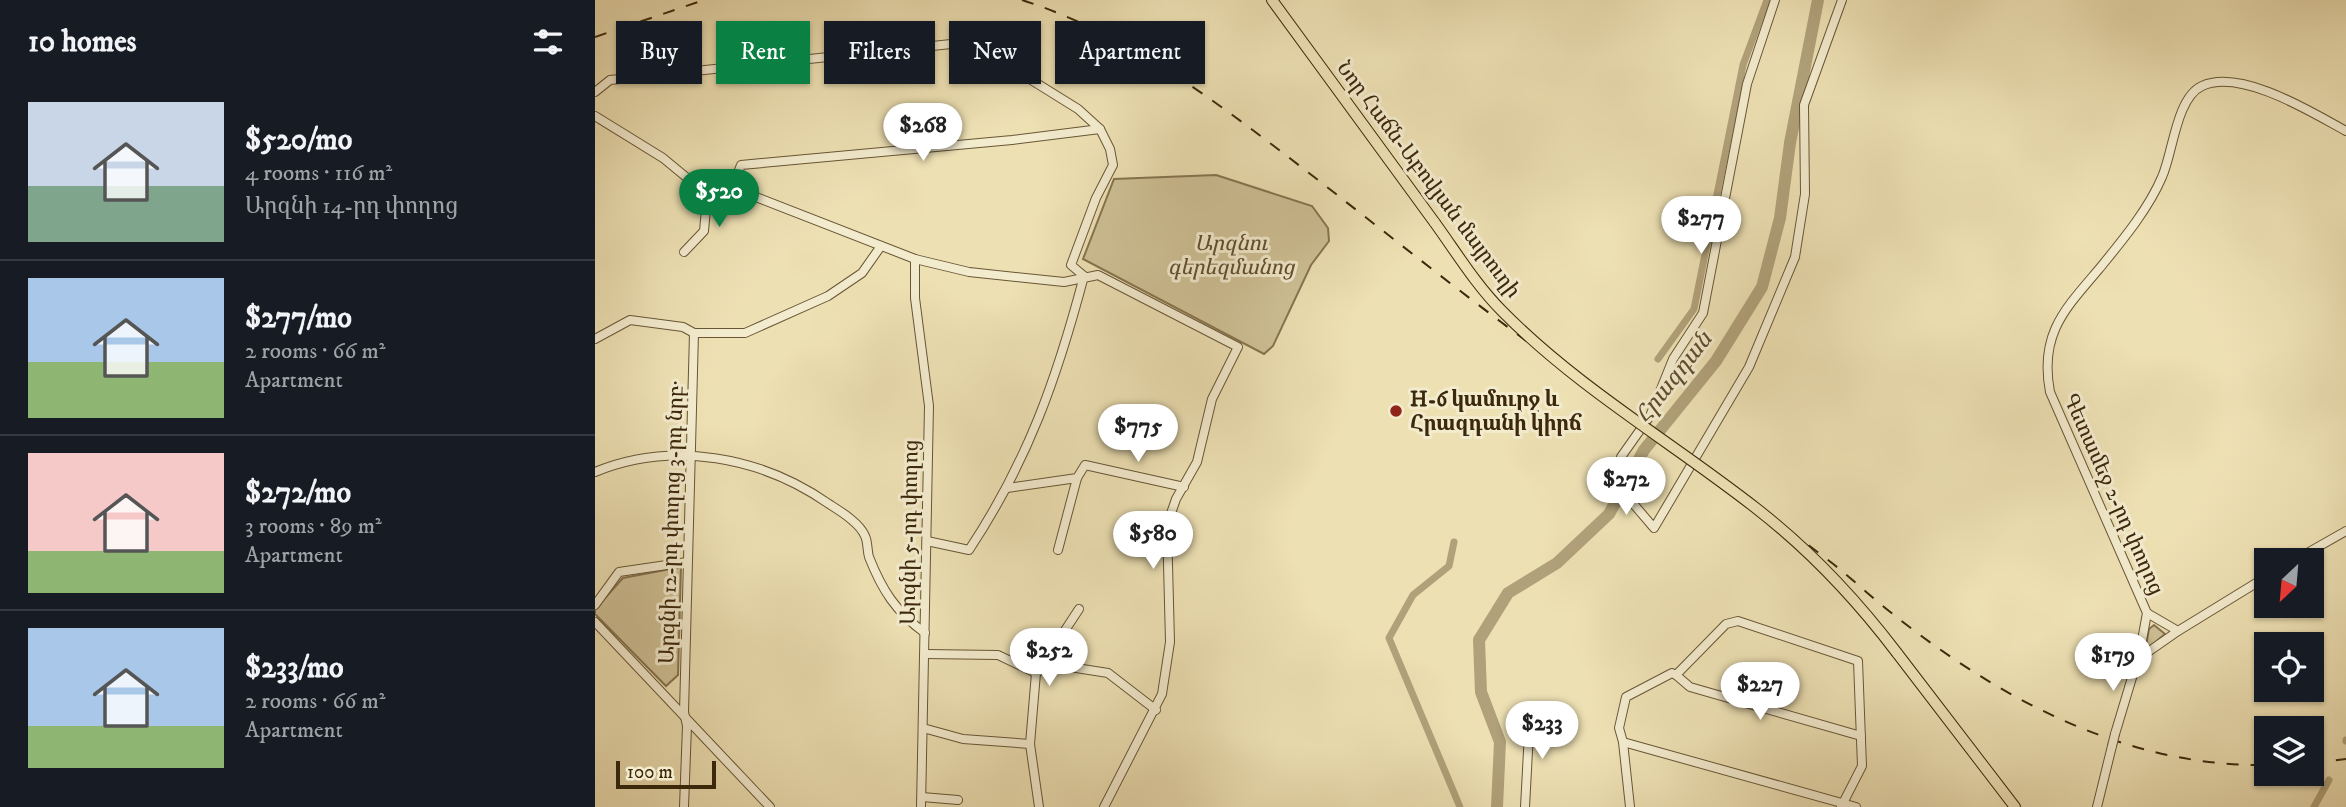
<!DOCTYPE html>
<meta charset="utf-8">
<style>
:root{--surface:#171b24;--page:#20242c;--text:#f1f3f6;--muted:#9ea1a6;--line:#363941;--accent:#0b8043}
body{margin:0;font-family:"IM FELL DW Pica","Noto Serif Armenian",serif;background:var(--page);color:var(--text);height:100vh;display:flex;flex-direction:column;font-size:26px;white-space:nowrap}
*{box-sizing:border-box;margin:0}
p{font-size:23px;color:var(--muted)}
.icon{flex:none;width:38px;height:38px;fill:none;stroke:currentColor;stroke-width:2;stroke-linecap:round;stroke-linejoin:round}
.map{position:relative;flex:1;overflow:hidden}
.sheet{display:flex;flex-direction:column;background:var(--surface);width:595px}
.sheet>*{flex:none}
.hud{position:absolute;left:21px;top:21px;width:665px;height:63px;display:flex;gap:14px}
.needle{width:46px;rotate:206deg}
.tools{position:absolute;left:1659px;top:548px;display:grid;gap:14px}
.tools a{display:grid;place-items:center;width:70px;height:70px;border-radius:0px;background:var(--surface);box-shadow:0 2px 5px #0004;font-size:35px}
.scale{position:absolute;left:21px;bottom:18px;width:100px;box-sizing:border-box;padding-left:7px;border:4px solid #3c280b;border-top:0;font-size:19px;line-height:24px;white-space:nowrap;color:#3c280b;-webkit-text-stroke:5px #f3ebce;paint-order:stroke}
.price{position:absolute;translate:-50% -60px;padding:0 16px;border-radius:24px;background:#fff;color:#222;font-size:23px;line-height:46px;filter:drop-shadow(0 2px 4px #0008)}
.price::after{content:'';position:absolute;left:50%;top:42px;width:21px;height:16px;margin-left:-10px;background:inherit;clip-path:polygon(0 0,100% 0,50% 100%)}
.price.selected{background:var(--accent);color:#fff}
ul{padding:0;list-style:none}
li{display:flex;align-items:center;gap:21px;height:175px;padding:0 28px}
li+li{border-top:2px solid var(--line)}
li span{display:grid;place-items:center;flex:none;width:196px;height:140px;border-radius:0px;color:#555}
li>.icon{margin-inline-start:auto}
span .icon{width:84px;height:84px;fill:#fffc;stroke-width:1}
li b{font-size:30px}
h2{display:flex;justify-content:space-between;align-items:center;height:84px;padding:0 28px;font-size:30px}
.tag{padding:0 24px;border-radius:0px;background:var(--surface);box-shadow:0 2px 5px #0004;font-size:24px;line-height:63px}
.tag.selected{background:var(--accent);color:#fff}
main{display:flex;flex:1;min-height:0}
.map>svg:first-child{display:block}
.green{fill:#cfc196;stroke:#867450;stroke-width:2}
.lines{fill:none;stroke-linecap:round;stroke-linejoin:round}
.canal{stroke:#b1a17a;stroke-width:7}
.river{stroke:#b1a17a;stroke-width:12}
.minor-casing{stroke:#685635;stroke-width:10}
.major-casing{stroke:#3c280b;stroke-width:12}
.minor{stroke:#f3ebce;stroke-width:8}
.major{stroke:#ede0b3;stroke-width:10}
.rail{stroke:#3c280b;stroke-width:2;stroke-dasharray:12 12;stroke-linecap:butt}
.minor-bridge-casing{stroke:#685635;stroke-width:10;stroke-linecap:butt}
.major-bridge-casing{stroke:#3c280b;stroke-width:12;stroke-linecap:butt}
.minor-bridge{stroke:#f3ebce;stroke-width:8}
.major-bridge{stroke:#ede0b3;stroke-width:10}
.poi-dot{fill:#8f2418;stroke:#f3ebce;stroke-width:2.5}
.labels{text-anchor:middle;stroke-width:6;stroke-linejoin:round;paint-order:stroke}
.street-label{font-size:21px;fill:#3c280b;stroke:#f3ebce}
.park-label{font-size:21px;font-style:italic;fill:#614e2e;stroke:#f3ebce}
.poi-label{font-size:21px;font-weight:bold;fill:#3c280b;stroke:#f3ebce;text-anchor:start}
.water-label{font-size:23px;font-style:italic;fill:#5f4c2c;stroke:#f3ebce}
</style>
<main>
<section class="sheet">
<h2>10 homes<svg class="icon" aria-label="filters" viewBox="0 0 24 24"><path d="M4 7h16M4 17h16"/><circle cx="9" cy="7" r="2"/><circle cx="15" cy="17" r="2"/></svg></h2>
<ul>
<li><span style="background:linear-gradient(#c9d6e8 60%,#7fa58c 0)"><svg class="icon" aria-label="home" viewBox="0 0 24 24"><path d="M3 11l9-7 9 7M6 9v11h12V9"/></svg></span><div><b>$520/mo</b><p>4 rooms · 116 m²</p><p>Արզնի 14-րդ փողոց</p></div></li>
<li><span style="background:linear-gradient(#a9c7e8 60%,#8fb573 0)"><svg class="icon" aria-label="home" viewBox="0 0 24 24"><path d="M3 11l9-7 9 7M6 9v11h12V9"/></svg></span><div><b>$277/mo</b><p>2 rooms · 66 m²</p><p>Apartment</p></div></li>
<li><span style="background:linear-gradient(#f6c9c9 70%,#8fb573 0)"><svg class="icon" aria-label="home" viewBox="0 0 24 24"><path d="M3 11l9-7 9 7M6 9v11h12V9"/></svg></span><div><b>$272/mo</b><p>3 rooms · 89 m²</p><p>Apartment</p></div></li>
<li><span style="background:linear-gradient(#a9c7e8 70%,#8fb573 0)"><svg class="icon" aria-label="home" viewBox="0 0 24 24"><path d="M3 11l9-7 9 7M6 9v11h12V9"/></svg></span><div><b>$233/mo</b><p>2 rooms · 66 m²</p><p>Apartment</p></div></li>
</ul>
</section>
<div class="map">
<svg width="1751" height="807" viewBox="0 0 1751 807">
<rect width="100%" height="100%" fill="#ede0b3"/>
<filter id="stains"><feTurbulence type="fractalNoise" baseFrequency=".00286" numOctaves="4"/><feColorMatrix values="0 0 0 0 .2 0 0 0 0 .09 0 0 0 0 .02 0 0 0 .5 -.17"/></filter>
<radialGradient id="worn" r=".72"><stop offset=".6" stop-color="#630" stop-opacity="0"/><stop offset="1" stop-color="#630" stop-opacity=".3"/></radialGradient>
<g class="green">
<path d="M621 175 717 206 733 228 734 241 716 265 678 346 669 354 488 259 519 179Z"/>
<path d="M86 567 83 675 71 686 0 614V609L28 578Z"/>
<path d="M1559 625 1570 634 1550 651 1554 629Z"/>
</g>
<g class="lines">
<g class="canal">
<path d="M1063 359 1099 309 1148 65 1172 0"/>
<path d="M859 542 854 566 818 595 794 638 865 807"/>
<path d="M1751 741V740"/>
<path d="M1719 807 1734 780"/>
</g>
<path class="river" d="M902 807 905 742 886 692 884 640 913 593 962 563 1014 514 1049 450 1121 361 1167 287 1185 218 1195 143 1223 0"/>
<defs>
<g id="minor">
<path d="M1180 0 1152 84 1108 313 1078 359 1055 416 1026 457 1024 487 1059 528 1154 367 1200 257 1210 194 1209 105 1247 0"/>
<path d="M0 92 15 80 356 44 401 58 483 109 505 129 515 149 518 165 501 198 476 265 489 276"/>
<path d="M0 116 68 158 91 177 113 187 143 190 320 259 374 272 469 282 503 275 643 347 617 399 602 462 581 499 572 525 575 642 567 694 509 807"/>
<path d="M143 190 140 180 146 165 417 140 505 129"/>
<path d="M89 252 109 231 113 187"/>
<path d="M320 259V298L334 406 326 807"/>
<path d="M0 339 35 320 88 327 99 333H150L233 296 267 273 286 246"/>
<path d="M0 472C78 440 167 457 234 504 245 511 265 523 270 536 273 542 272 550 274 557 287 590 301 612 330 633"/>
<path d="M412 488 482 478 490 465 589 487"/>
<path d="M332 541 374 550C433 461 462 378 489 276"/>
<path d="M463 550 482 478"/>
<path d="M1700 560 1751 531"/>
<path d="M0 605 24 572 92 562"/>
<path d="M0 622 175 807"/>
<path d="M1583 631 1671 577"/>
<path d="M330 654 403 655 441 673"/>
<path d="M1543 659 1583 631 1552 613"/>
<path d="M456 664 465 638 484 609"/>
<path d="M1081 675 1095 687 1266 736"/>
<path d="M328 728 368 739 435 744"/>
<path d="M1520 734 1545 651 1552 613 1455 392C1444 334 1470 309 1504 269 1526 242 1553 210 1567 177 1578 153 1581 98 1607 86 1646 68 1718 113 1751 131"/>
<path d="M1028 742 1024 728 1031 697 1077 673 1081 675 1131 624 1143 621 1263 661 1267 766 1246 807"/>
<path d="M327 797 363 800"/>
<path d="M89 807 92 726 89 712 99 333"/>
<path d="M444 807 435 744 441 673 456 664 513 673 561 710"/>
<path d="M930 807 935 714"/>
<path d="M1035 807 1028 742 1261 807"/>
<path d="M1502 807 1517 746"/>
</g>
<g id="major">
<path d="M677 0 840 223"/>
<path d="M1302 653 1420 807"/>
</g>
</defs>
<use href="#minor" class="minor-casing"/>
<use href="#major" class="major-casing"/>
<use href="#minor" class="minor"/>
<use href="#major" class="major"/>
<g class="rail">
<path d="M427 0C526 32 607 91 688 153 761 209 833 267 906 322 1015 404 1129 480 1237 563 1256 578 1274 595 1294 611 1401 697 1530 767 1671 765"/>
<path d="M0 37 109 0"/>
<path d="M1717 763 1751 759"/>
</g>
<defs>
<path id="minor-bridge" d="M1517 746 1520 734"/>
<path id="major-bridge" d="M840 223C861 252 881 285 907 311 983 388 1078 443 1162 509 1216 551 1261 599 1302 653"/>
</defs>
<use href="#minor-bridge" class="minor-bridge-casing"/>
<use href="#major-bridge" class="major-bridge-casing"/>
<use href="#minor-bridge" class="minor-bridge"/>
<use href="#major-bridge" class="major-bridge"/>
</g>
<circle class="poi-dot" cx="801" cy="411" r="7"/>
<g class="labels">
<g class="street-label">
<text transform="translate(834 179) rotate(53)" y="7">Նոր Հաճն-Աբովյան մայրուղի</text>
<text transform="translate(1519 494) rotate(66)" y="7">Գետամեջ 2-րդ փողոց</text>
<text transform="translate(76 522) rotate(-88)" y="7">Արզնի 12-րդ փողոց 3-րդ նրբ․</text>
<text transform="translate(314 532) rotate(-89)" y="7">Արզնի 5-րդ փողոց</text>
</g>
<g class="park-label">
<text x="636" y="250">Արզնու<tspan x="636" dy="24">գերեզմանոց</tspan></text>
</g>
<g class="poi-label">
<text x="815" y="406">H-6 կամուրջ և<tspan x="815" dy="24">Հրազդանի կիրճ</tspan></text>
</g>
<g class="water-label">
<text transform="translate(1078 377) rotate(-52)" y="8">Հրազդան</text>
</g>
</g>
<rect width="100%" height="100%" filter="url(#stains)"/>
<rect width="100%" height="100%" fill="url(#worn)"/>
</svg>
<div class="tools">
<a><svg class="needle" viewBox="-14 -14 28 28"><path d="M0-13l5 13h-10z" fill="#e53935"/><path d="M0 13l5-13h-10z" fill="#9ea1a6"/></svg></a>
<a><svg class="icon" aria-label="locate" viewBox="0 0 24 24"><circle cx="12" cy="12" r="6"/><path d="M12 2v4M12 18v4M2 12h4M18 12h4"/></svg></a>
<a><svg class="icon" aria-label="layers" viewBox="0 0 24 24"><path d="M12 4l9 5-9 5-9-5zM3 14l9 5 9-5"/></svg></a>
</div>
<div class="scale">100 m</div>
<b class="price" style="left:328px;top:163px">$268</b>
<b class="price selected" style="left:124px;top:229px">$520</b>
<b class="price" style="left:1106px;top:256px">$277</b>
<b class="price" style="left:543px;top:464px">$775</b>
<b class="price" style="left:1031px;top:517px">$272</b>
<b class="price" style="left:558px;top:571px">$580</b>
<b class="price" style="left:454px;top:688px">$252</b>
<b class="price" style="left:1518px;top:693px">$179</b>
<b class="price" style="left:1165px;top:722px">$227</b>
<b class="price" style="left:947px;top:761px">$233</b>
<div class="hud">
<a class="tag">Buy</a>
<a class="tag selected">Rent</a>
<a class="tag">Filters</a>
<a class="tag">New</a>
<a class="tag">Apartment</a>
</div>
</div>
</main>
